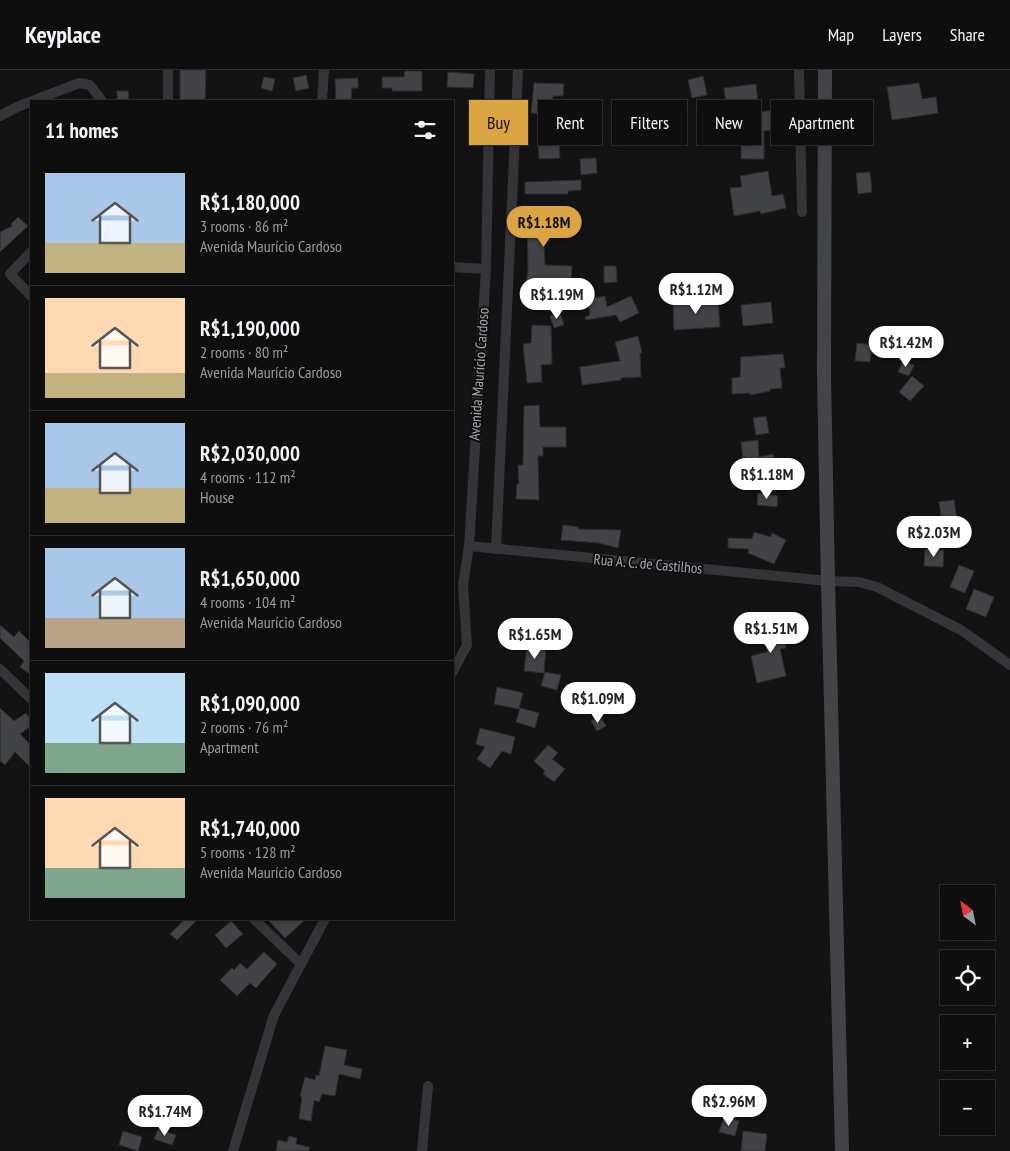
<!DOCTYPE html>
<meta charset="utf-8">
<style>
:root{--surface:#0e0e0f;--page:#171718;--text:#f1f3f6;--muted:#9b9c9e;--line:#2e2e2f;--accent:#dba544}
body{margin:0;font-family:"PT Sans Narrow",sans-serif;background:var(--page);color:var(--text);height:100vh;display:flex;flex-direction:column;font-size:19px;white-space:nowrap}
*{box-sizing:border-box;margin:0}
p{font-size:16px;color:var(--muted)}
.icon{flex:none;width:28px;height:28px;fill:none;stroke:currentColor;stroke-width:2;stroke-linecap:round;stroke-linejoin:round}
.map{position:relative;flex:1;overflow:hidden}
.sheet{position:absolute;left:30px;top:30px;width:424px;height:820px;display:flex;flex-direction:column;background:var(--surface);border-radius:0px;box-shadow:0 2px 8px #0003,0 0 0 1px var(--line)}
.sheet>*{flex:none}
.top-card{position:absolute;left:469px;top:30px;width:466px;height:45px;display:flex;gap:10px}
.needle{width:32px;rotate:328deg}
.controls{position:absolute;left:940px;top:815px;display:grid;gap:10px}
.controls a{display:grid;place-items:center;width:55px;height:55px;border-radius:0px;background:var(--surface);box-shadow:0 2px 8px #0003,0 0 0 1px var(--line);font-size:25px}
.price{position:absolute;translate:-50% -42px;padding:0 11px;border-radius:18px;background:#fff;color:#222;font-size:16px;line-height:32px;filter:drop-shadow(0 1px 2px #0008)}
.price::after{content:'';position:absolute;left:50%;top:30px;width:15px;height:11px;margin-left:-8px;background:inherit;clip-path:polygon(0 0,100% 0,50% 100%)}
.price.selected{background:var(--accent);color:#111}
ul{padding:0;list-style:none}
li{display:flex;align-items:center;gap:15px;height:125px;padding:0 15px}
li+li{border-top:1px solid var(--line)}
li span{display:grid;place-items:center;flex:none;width:140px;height:100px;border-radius:0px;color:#555}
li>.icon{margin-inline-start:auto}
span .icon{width:60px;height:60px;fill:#fffc;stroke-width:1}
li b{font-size:21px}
h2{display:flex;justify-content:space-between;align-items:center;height:60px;padding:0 15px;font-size:21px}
.tag{padding:0 18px;border-radius:0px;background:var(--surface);box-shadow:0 2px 8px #0003,0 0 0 1px var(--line);font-size:18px;line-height:45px}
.tag.selected{background:var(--accent);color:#111}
header{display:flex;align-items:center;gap:30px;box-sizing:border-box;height:70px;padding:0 25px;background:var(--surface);border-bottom:1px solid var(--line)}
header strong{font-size:24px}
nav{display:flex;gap:28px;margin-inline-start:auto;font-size:18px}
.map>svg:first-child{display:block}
.building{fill:#424347;stroke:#2d2d30}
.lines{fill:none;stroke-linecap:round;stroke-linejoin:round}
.street{stroke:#343539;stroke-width:10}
.secondary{stroke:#424448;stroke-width:14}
.labels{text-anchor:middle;stroke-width:4;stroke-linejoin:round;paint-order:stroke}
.street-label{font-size:15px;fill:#a6aab3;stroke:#0e0e0f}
</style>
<header>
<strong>Keyplace</strong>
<nav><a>Map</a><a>Layers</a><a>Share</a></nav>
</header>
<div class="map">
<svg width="1010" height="1081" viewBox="0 0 1010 1081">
<rect width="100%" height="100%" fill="#131314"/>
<g class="building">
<path d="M180 0H206L205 31H180Z"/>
<path d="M405 1H422V21H392V18H382V7H404Z"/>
<path d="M448 2 474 4 473 18 447 17Z"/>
<path d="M306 5 309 18 296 21 293 8Z"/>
<path d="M703 6 707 25 692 28 688 10Z"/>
<path d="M264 7 275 9 272 21 261 18Z"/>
<path d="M358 8V18H352L351 31H336L335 9Z"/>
<path d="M534 13 564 14 563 26H553L551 45 531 43Z"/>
<path d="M919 13 922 29 936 27 938 43 892 50 887 17Z"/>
<path d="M756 14 759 42 776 40 778 59 764 61V89H741V74H751L748 37 727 40 724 18Z"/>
<path d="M117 21H128L129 31H117Z"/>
<path d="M559 69 560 88 539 89 538 76 549 75V70Z"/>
<path d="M596 88 597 103 581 105 580 89Z"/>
<path d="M768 101 772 126 783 124 786 138 761 144 760 141 734 146 730 118 742 117 740 106Z"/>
<path d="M870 102 872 122 858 124 856 103Z"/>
<path d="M581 110V120L568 121V124H525V112Z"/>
<path d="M567 140 566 145 574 153 543 154 545 195 572 196 571 210 549 209 548 214 526 213 528 201 527 142Z"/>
<path d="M18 147 28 156 0 182V162L12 156 11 154Z"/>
<path d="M604 196H616L617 212 604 213Z"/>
<path d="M605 226 607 237 631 226 639 243 620 252 616 245 586 250 585 247 590 245 588 229Z"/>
<path d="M718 230 720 257 674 260 673 233Z"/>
<path d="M771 232 773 253 743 256 741 235Z"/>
<path d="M560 242 564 255 554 258 550 246Z"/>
<path d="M532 255 551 256 552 294 541 295 542 312 527 313 523 274 531 273Z"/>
<path d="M638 266 642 283H640L641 307 621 308V310L582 315 580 297 620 291 615 272Z"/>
<path d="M857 273 872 275 870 292 855 291Z"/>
<path d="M783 284 785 298H780L782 318 770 319V321L750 325V323L732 324V308L740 307 741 287Z"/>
<path d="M903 291 914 295 909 306 898 302Z"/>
<path d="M912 306 924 316 910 331 899 322Z"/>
<path d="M539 335 540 357H566V377H543V386H538L539 430 516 429 517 414H519L518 395H523L524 336Z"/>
<path d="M766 346 769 363 756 365 753 348Z"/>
<path d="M758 370 759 387 773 384 778 409 752 414 746 387 743 388 741 372Z"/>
<path d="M758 423 778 426 777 437 757 435Z"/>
<path d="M954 430 958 456 943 459 939 432Z"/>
<path d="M563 455 578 457V459L621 460 618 478 599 473 561 470Z"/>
<path d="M754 462 771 467 772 463 786 470 774 494 748 483 749 479 728 478V468L752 469Z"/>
<path d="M925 479 944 480 943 497 924 496Z"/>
<path d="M959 495 974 501 965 523 950 517Z"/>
<path d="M974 519 994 527 986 547 966 539Z"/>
<path d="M782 549 786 578 780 579 786 606 757 613 751 586 767 582 764 552Z"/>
<path d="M0 555 14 567 19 561 31 573V605L20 597 24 591 0 568Z"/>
<path d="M527 576 546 578 544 603 524 601Z"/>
<path d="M545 602 561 605 557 620 541 616Z"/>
<path d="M566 614 616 623 611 641 584 634 586 628 564 623Z"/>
<path d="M497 617 523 623 519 639 494 634Z"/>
<path d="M0 638 14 651 26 643 31 650V656L20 664 31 675V698L15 682 5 695 0 691Z"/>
<path d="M520 638 539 643 535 658 516 652Z"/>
<path d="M600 646 606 656 597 661 591 651Z"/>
<path d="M480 658 515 667 511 684 502 681 490 698 477 689 485 677 476 674Z"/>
<path d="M548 675 558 683 552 689 565 699 554 712 543 704 545 701 534 691Z"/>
<path d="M185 849H198L177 870 170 864Z"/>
<path d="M267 849H306L285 868Z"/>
<path d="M231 851 243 864 226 878 215 865Z"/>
<path d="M264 882 277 894 256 918 250 913 237 926 220 910 232 898 234 900 240 893 247 899Z"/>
<path d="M325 976 347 980 344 995 362 999 360 1009 339 1004 335 1026 322 1024 319 1032 314 1030 311 1051 299 1049 302 1027 300 1026 305 1007 315 1010 316 1005 319 1006Z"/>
<path d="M724 1047 739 1051 735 1066 719 1062Z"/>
<path d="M158 1059 176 1065 172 1075 154 1069Z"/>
<path d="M123 1061 142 1067 138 1081 119 1075Z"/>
<path d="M743 1061 767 1064 765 1081H741Z"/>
<path d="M289 1066 297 1068 296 1074 309 1077V1081H276L278 1070 287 1072Z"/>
</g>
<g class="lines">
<g class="street">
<path d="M799 0 802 142"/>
<path d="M168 31V0"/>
<path d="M322 31 324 0"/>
<path d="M0 46 17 37 79 13 90 15 102 31"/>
<path d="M31 182 10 204 31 226"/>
<path d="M452 197 486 199"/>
<path d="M469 476 828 511 859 512 877 517 961 560 1010 595"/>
<path d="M496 479 518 0"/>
<path d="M0 599 31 629"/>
<path d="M452 603 467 575 463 515 469 476 486 199 490 0"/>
<path d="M254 849 301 894"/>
<path d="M233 1081 274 945 325 849"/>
<path d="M422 1081 428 1016"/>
</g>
<path class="secondary" d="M825 0 824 305 828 511 842 1081"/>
</g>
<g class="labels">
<g class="street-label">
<text transform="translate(479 304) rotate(-86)" y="5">Avenida Maurício Cardoso</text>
<text transform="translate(648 494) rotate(5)" y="5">Rua A. C. de Castilhos</text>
</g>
</g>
</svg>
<div class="controls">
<a><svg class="needle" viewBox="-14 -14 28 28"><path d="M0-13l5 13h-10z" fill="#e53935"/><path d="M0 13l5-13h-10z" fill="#9b9c9e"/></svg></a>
<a><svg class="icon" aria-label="locate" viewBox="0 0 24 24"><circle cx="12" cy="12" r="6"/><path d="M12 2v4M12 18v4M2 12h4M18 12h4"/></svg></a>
<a>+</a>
<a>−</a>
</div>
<b class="price selected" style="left:544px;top:178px">R$1.18M</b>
<b class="price" style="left:696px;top:245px">R$1.12M</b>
<b class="price" style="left:557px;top:250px">R$1.19M</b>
<b class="price" style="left:906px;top:298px">R$1.42M</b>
<b class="price" style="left:767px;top:430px">R$1.18M</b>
<b class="price" style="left:934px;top:488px">R$2.03M</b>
<b class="price" style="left:771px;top:584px">R$1.51M</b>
<b class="price" style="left:535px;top:590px">R$1.65M</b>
<b class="price" style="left:598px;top:654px">R$1.09M</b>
<b class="price" style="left:729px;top:1057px">R$2.96M</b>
<b class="price" style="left:165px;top:1067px">R$1.74M</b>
<div class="top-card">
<a class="tag selected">Buy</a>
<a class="tag">Rent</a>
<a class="tag">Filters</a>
<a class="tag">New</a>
<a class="tag">Apartment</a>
</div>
<section class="sheet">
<h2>11 homes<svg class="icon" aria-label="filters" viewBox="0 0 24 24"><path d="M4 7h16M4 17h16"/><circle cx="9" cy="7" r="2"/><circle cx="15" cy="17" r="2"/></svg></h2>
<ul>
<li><span style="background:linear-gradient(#a9c7e8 70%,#c2b280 0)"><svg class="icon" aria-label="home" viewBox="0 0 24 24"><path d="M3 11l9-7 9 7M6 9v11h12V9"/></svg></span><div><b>R$1,180,000</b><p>3 rooms · 86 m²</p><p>Avenida Maurício Cardoso</p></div></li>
<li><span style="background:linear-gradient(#ffd9b3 75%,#c2b280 0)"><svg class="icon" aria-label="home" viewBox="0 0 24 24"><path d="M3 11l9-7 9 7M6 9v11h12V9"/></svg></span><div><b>R$1,190,000</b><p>2 rooms · 80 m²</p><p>Avenida Maurício Cardoso</p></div></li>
<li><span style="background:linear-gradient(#a9c7e8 65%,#c2b280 0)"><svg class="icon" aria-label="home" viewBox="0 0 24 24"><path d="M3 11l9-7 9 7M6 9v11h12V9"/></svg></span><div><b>R$2,030,000</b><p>4 rooms · 112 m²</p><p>House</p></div></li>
<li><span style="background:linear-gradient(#a9c7e8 70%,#b9a48a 0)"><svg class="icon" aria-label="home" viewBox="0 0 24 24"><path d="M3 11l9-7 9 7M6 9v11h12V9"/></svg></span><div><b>R$1,650,000</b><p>4 rooms · 104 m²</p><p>Avenida Maurício Cardoso</p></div></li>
<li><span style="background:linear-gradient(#bfe0f5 70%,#7fa58c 0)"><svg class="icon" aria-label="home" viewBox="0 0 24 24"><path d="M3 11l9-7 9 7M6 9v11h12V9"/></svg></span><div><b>R$1,090,000</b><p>2 rooms · 76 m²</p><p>Apartment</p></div></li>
<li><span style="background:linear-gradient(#ffd9b3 70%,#7fa58c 0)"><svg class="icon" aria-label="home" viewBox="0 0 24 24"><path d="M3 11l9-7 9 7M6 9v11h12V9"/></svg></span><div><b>R$1,740,000</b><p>5 rooms · 128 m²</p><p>Avenida Maurício Cardoso</p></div></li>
</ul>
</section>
</div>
